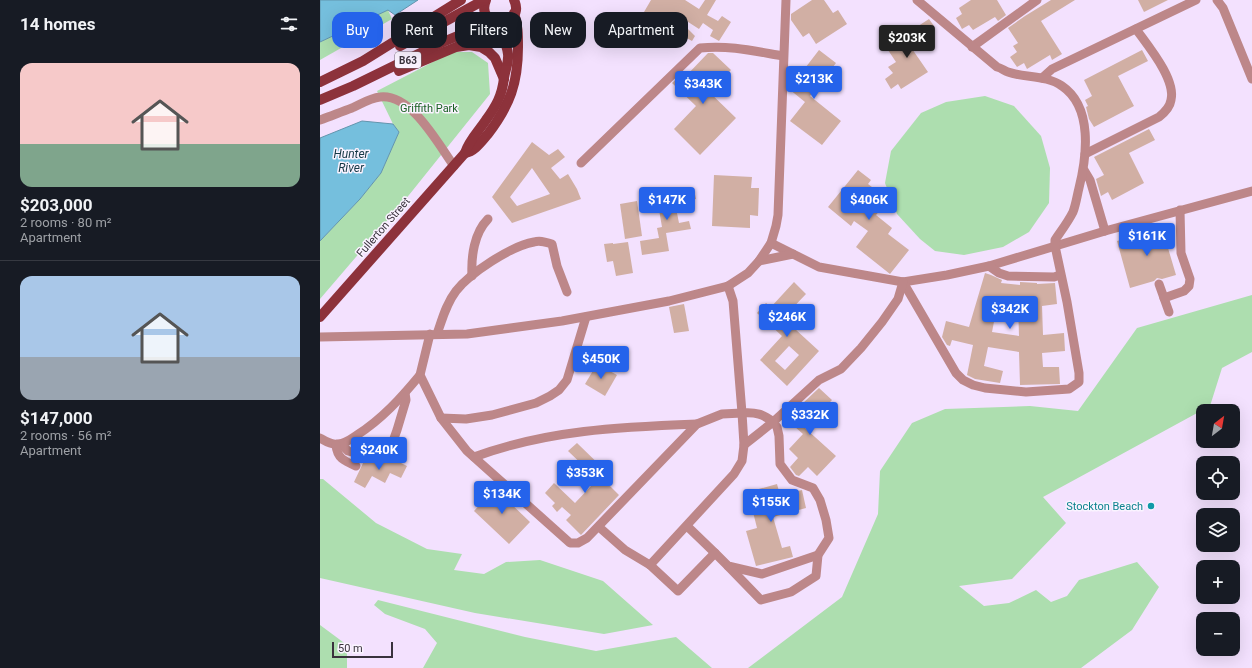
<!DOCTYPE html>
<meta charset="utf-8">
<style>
:root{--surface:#171b24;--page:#242831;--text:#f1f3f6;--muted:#9ea1a6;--line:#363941;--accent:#2563eb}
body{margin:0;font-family:Roboto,sans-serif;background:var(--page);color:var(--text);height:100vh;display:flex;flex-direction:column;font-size:15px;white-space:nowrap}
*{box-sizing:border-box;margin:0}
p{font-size:13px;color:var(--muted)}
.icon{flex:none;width:22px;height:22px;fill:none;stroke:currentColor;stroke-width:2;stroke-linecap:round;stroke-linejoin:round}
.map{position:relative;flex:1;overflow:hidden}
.panel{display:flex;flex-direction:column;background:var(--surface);width:320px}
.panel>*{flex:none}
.banner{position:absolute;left:12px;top:12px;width:380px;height:36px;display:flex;gap:8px}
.needle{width:26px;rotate:31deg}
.buttons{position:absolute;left:876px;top:404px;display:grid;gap:8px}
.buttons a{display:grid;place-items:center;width:44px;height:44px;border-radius:8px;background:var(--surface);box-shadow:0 4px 16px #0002;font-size:20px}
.scale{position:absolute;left:12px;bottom:10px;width:61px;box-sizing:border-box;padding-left:4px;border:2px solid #39323d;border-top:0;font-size:11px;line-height:14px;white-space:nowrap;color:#39323d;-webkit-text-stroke:3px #faf3ff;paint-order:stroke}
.price{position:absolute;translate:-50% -34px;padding:0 9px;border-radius:4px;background:var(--accent);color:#fff;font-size:13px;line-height:26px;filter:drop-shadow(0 1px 2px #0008)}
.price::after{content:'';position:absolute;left:50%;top:24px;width:12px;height:9px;margin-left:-6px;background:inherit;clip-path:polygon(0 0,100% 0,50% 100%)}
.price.selected{background:#222;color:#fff}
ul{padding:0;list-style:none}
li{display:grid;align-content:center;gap:8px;height:212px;padding:0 20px}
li+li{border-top:1px solid var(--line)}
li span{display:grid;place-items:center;height:124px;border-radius:12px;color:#555}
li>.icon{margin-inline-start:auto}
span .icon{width:72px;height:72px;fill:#fffc;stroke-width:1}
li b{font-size:17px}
h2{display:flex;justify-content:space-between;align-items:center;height:48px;padding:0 20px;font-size:17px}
.pill{padding:0 14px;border-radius:12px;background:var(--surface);box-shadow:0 4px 16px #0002;font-size:14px;line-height:36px}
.pill.selected{background:var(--accent);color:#fff}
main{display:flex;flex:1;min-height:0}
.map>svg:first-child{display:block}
.green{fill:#addeaf}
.water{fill:#75bfdd;stroke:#6395ad}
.building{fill:#d1afa4;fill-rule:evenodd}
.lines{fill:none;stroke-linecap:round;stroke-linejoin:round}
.minor{stroke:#bd8789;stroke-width:9}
.major{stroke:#8d323b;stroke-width:10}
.culture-dot{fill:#0f9aa8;stroke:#faf3ff;stroke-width:1.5}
.labels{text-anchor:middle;stroke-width:3;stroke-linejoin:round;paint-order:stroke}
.shield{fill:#faf3ff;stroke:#736c77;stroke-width:1}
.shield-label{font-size:10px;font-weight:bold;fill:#39323d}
.park-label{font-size:11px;fill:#1b6125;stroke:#faf3ff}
.street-label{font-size:11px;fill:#39323d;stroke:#faf3ff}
.culture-label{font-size:11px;fill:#0d838f;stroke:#faf3ff;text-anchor:end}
.water-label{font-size:12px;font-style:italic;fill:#163946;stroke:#faf3ff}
</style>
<main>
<section class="panel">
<h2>14 homes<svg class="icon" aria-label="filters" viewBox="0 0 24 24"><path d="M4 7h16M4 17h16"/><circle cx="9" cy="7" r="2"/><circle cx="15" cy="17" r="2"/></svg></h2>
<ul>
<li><span style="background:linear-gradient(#f6c9c9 65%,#7fa58c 0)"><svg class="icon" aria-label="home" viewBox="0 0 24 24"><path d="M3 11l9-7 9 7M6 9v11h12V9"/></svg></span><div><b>$203,000</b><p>2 rooms · 80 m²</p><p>Apartment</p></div></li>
<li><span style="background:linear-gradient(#a9c7e8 65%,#9aa5b1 0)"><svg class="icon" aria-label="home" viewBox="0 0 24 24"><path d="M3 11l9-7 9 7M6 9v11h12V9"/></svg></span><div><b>$147,000</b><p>2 rooms · 56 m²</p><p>Apartment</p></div></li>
</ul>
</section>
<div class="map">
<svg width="932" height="668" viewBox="0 0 932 668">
<rect width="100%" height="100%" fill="#f3e1fe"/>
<g class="green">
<path d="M68 10 72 19 0 60V42Z"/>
<path d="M132 52H152L168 63 170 94 89 195 0 299V241L40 199 61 173 79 132 73 124 57 91Z"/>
<path d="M665 96 694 106 721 136 730 168 729 203 709 232 683 247 644 255 615 251 600 239 577 214 565 183 571 151 601 113 626 102Z"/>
<path d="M932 295V352L902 368 890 406 723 497 746 523 692 579 639 586 664 606 689 603 716 590 731 602 747 596 759 580 817 562 839 587 812 630 761 668H428L522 597 558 514 560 471 592 423 625 409 710 406 758 411 817 328Z"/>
<path d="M0 479H3L56 523 107 549 142 554 134 570 164 574 186 562 220 560 283 581 333 625 284 634 155 613 0 578Z"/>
<path d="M58 600 205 637 276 651 356 637 392 668H103L117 643 105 629 65 614 54 605Z"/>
<path d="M0 625 27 645V668H0Z"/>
</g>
<g class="water">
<path d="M0 0H98L75 15 68 10 0 42Z"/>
<path d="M42 121 73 124 79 132 61 173 40 199 0 241V138Z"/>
</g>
<g class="building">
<path d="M331 0H365L379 9 385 0H396L387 15 398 21 402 16 411 22 399 41 390 36 393 30 383 23 379 29 362 18 360 21 375 36 372 41 363 36 360 41 351 36 354 31 343 24 340 29 331 23 334 18 324 12Z"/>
<path d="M492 0H504L513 13 518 10 527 24 496 44 489 33 483 37 471 20V14Z"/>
<path d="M651 0H677L686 15 678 21 675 17 653 30 649 25 642 29 636 18 642 14 639 8Z"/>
<path d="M731 0H755L721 21 742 54 732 60 730 55 707 69 704 63 697 67 690 57 697 52 693 46 698 43 688 28 705 16Z"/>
<path d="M818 0H848L824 12Z"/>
<path d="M609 19 614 26 588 43 608 72 581 89 578 84 571 89 565 79 573 73 568 67 576 62 566 47Z"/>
<path d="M499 50 516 63 490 96 521 121 502 145 470 121 485 102 469 89Z"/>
<path d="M822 50 828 61 798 76 814 106 774 127 769 119 766 107 768 106 765 100 772 96 764 80Z"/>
<path d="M388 53H393L411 70 405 76 400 72 385 88 416 118 380 155 354 129 376 106 352 83 362 74 365 77Z"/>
<path d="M829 129 835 140 809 153 824 183 792 200 788 192 781 196 776 179 784 175 774 157Z"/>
<path d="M212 142 229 155 238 149 245 157 231 168 240 179 248 174 257 189 261 199 192 223 172 197ZM212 168 230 194 197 206 190 197Z"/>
<path d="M538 170 551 180 548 184 569 200 556 215 572 228 568 234 589 250 570 274 536 247 548 231 534 221 531 226 508 207Z"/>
<path d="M394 175 432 177 431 188H439L438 216 430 215V228L392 226Z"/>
<path d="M374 190 376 199 355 203 359 223 369 221 371 229 346 233 349 251 322 255 320 241 339 238 337 228 342 227 338 204 330 206 329 199Z"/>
<path d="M317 201 322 236 305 239 300 204Z"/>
<path d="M848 228 853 246 848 248 856 275 842 279 837 278 834 281 810 288 797 241Z"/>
<path d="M308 242 313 273 296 276 293 261 287 262 284 244 293 243V244Z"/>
<path d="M665 273 671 275 682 280 681 283 700 285V282L717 283V284L735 283 737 304 722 306 723 335 744 333 745 351 722 353 723 367H739L740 384 700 385 699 352 668 347 664 366 683 371 680 383 655 379 647 375 653 345 632 340 630 346 627 345 622 337 626 321 649 327ZM678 301 698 303 699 336 672 332Z"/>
<path d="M474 282 486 294 463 318 499 351 467 386 440 360 462 336 437 313 446 303 451 307ZM469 346 479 355 465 370 455 361Z"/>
<path d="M364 304 369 331 354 333 349 307Z"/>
<path d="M277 364 297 375 285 396 265 384Z"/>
<path d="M499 388 512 400 485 428 516 456 497 476 488 467 479 476 476 475 470 467 478 458 469 449 483 434 466 419Z"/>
<path d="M257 443 291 476 286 482 299 495 261 535 246 520 251 515 242 507 237 512 232 506 235 503 225 493 234 483 255 503 273 484 267 478 271 473 248 451Z"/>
<path d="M67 456 87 466 81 478 70 473 65 483 52 476 45 488 34 482 44 461H52L59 464 62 458Z"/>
<path d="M457 484 460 495 482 490 486 508 453 517 462 548 470 546 473 557 436 566 426 531 437 528 428 492Z"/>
<path d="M177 486 189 496 186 499 210 522 189 544 154 511Z"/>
</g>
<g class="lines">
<g class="minor">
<path d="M897 0 903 8 932 79"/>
<path d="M652 47 717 0"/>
<path d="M722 78 732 69 876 0"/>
<path d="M0 120C11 116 21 112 32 108 41 104 50 98 60 97 91 93 118 144 134 166"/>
<path d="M765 154 839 117C844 113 850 107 851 100 856 79 828 46 816 29"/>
<path d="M261 163 380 48C409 45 434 51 463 56"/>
<path d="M764 170 770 180 785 231"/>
<path d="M451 243 499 267 583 282 627 275 669 266 785 231 932 191"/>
<path d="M439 261 473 254"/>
<path d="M669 266 679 273 688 276 734 277 740 275"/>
<path d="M152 276C151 257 154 233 168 219"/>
<path d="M583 282 636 373 643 380 653 385 665 388 706 392 749 389 759 382V373L747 302 735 246V240C741 231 748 222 753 212 756 204 757 196 759 188 767 156 773 107 742 86 727 75 704 78 688 72 685 71 681 68 677 67L597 0"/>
<path d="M839 284 849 312"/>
<path d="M408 286 413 301 422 413C436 412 443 414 453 422L499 380 521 369 541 348 562 322 578 299 583 282"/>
<path d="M844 298 864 291 869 286 870 279 861 253 860 210"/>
<path d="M110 334 100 375 121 418 147 451 250 543H258L267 538 377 424 402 414 422 413 424 445 422 461 414 474 330 565 305 550 279 527"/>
<path d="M117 334C122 320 126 304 136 291 150 273 191 246 214 242 220 240 225 242 232 244L237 266 247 292"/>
<path d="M0 337 147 334 242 321 349 301 408 286 428 273 439 261 451 243 456 226 458 215 466 0"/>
<path d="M121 418 146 419 172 415 216 403 230 396 239 390 247 380 266 317"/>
<path d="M0 438C5 441 11 445 17 444 25 444 31 439 37 435 62 419 81 398 100 375"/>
<path d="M21 444 28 451 43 455H55L66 450 72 444 77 430 86 400 85 393"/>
<path d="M16 445C17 458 24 461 36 466"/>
<path d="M154 457C227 430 300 427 377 424"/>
<path d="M367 526 395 553"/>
<path d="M330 565 358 591 395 553 408 566 442 574 498 555"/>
<path d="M408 566 441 600 471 592 496 576 498 555 509 538 506 520 500 500 493 488 472 480 460 464 459 436 457 427 453 422 424 445"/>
</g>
<g class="major">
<path d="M166 0C154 29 207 28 194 0"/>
<path d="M80 46 164 0"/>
<path d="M79 71 136 47 149 45 161 47 169 52 175 58 184 79"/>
<path d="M0 82 43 61 141 0"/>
<path d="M0 100 33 86 123 42 147 32 177 22"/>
<path d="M145 153C155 151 161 142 168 134 190 105 198 83 198 47 198 34 198 26 194 13"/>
<path d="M0 317 145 153C149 140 158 132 166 120 176 106 182 96 184 78 185 70 189 63 188 54 187 43 180 33 177 22"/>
</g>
</g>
<circle class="culture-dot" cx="831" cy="506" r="4"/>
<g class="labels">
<rect class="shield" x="75" y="52" width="26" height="16" rx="3"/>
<g class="shield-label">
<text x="88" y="64">B63</text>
</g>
<g class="park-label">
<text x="109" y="112">Griffith Park</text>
</g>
<g class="street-label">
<text transform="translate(63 227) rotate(-49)" y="4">Fullerton Street</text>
</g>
<g class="culture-label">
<text x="823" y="510">Stockton Beach</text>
</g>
<g class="water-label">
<text x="31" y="158">Hunter<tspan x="31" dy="14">River</tspan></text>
</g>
</g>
</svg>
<div class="buttons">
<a><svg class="needle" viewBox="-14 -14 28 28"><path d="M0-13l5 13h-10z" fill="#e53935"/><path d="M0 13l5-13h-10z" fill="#9ea1a6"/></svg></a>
<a><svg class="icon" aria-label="locate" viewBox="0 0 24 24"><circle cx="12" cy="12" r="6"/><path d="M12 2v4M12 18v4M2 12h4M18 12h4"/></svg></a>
<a><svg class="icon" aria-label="layers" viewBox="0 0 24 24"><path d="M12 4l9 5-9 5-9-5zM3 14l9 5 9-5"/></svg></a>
<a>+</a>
<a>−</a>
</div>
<div class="scale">50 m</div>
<b class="price selected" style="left:587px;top:59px">$203K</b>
<b class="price" style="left:494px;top:100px">$213K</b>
<b class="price" style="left:383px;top:105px">$343K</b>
<b class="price" style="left:347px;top:221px">$147K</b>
<b class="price" style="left:549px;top:221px">$406K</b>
<b class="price" style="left:827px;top:257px">$161K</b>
<b class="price" style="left:690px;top:330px">$342K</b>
<b class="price" style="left:467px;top:338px">$246K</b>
<b class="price" style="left:281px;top:380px">$450K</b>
<b class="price" style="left:490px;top:436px">$332K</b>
<b class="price" style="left:59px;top:471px">$240K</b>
<b class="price" style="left:265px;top:494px">$353K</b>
<b class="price" style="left:182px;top:515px">$134K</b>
<b class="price" style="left:451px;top:523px">$155K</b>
<div class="banner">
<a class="pill selected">Buy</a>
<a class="pill">Rent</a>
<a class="pill">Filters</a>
<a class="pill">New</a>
<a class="pill">Apartment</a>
</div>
</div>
</main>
